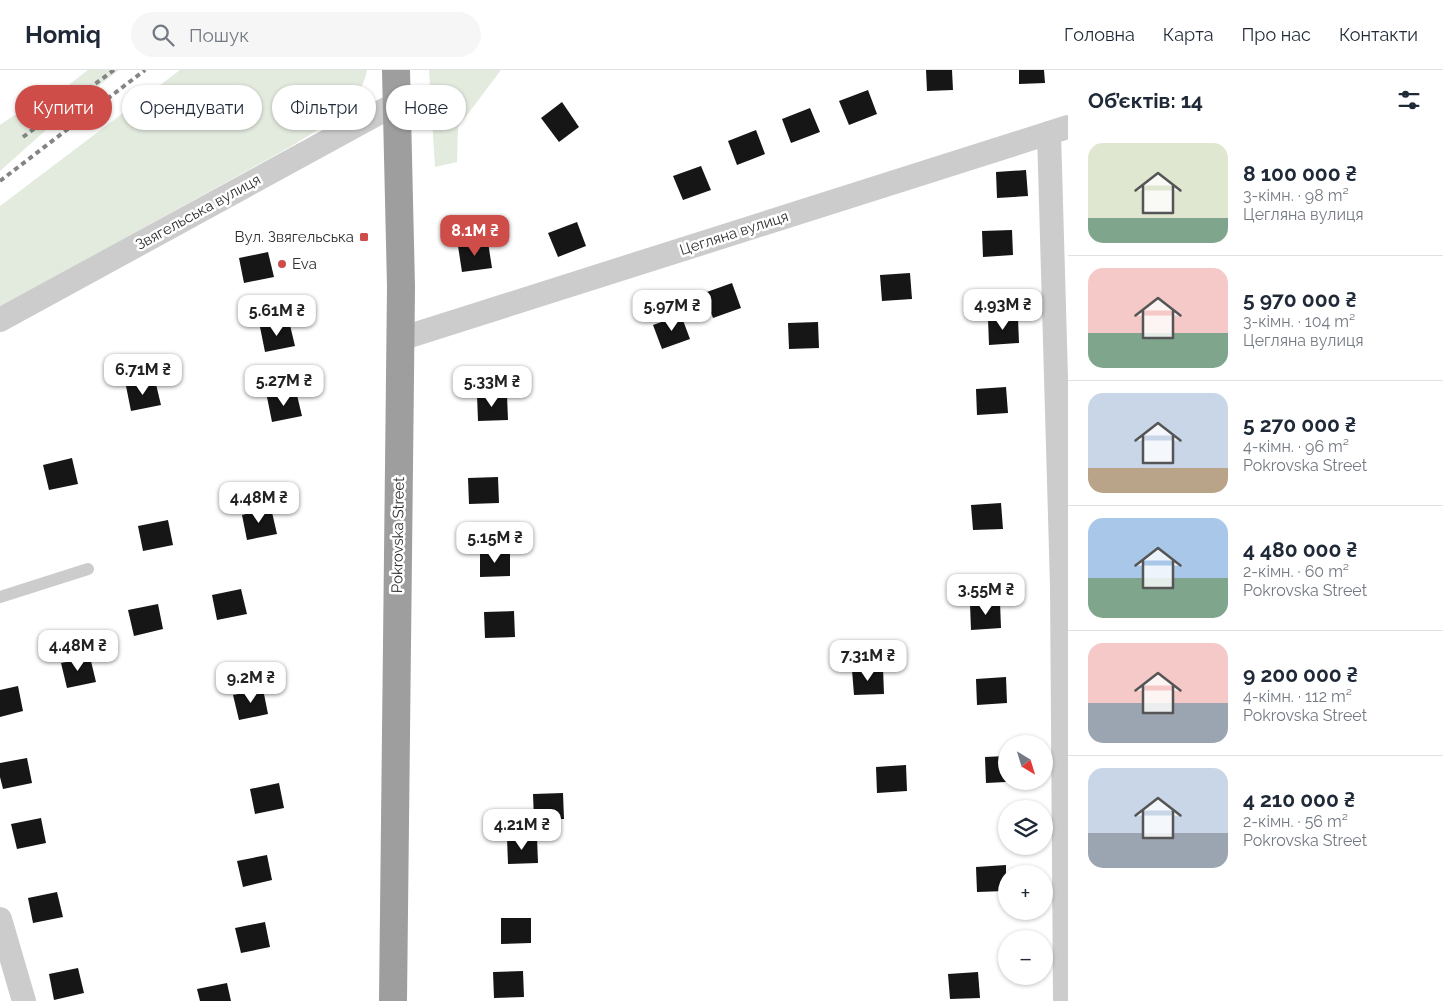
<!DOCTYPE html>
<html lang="uk">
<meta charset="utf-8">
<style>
:root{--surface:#fff;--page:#f6f6f7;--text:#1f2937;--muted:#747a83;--line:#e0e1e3;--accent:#cf4d48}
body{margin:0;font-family:Raleway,sans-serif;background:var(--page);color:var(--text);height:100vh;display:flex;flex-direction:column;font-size:19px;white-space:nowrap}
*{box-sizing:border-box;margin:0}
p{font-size:16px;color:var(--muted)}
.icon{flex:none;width:28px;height:28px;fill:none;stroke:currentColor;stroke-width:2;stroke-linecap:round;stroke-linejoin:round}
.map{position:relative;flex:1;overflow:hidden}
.panel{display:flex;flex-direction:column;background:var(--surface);width:375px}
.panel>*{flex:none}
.top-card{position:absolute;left:15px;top:15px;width:475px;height:45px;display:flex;gap:10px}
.needle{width:32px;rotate:142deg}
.controls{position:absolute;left:998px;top:665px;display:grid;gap:10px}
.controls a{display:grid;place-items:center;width:55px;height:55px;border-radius:50%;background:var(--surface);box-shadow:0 1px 4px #0004;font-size:25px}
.price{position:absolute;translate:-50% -42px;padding:0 11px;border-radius:10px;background:#fff;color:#222;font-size:16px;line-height:32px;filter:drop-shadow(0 1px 2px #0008)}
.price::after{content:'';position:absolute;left:50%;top:30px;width:15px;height:11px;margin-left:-8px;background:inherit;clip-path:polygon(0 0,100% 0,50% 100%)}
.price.selected{background:var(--accent);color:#fff}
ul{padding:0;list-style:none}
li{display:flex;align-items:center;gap:15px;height:125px;padding:0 20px}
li+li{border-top:1px solid var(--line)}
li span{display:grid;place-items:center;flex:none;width:140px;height:100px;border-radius:15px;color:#555}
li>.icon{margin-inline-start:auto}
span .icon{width:60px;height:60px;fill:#fffc;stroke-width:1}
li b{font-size:21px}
h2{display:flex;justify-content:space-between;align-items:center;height:60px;padding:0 20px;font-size:21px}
.pill{padding:0 18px;border-radius:22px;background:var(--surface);box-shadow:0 1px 4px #0004;font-size:18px;line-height:45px}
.pill.selected{background:var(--accent);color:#fff}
header{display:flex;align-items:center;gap:30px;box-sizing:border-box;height:70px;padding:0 25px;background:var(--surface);border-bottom:1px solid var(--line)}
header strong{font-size:24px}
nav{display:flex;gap:28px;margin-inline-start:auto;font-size:18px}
.search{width:350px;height:45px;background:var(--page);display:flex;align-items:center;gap:12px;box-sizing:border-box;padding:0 18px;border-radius:28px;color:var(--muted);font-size:19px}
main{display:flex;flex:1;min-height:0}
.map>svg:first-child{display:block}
.grass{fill:#e3eade}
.building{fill:#161616}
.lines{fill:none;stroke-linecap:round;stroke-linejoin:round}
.service{stroke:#ccc;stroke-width:12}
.minor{stroke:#ccc;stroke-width:24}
.trunk{stroke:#9e9e9e;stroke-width:28}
.rail{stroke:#848484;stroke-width:4;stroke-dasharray:5 4;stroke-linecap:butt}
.poi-dot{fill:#cf4d48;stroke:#fff;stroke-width:2}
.labels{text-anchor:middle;stroke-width:5;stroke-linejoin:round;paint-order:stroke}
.street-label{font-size:15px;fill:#2f2f2f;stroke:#fff}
.poi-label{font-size:15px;fill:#2f2f2f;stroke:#fff;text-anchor:end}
</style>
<header>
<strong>Homiq</strong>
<div class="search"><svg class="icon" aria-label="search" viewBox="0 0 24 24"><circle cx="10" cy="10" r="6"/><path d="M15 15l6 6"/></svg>Пошук</div>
<nav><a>Головна</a><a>Карта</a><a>Про нас</a><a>Контакти</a></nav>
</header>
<main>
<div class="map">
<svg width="1068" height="931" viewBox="0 0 1068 931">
<rect width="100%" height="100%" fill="#fff"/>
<g class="grass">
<path d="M88 0H119L74 35 0 101V55L16 44 33 39 70 14Z"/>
<path d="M180 0H367C360 39 320 58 290 77L0 237V136Z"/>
<path d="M429 0H501L458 57 457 92 435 97Z"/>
</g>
<g class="building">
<path d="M926 0H952L953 20 927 21Z"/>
<path d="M1019 0H1044L1045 13 1019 14Z"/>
<path d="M868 20 877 44 849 55 839 31Z"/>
<path d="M562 32 579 57 559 72 541 48Z"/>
<path d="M810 38 820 62 791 73 782 49Z"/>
<path d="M756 60 765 84 737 95 728 71Z"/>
<path d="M701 96 711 120 683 130 673 106Z"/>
<path d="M1026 100 1028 126 997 128 996 102Z"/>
<path d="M577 152 586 176 558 187 548 163Z"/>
<path d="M1012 160 1013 185 983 187 982 161Z"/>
<path d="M488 172 492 198 462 202 458 176Z"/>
<path d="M268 182 274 207 244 213 239 188Z"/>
<path d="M910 203 912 229 882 231 880 205Z"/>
<path d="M732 213 741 238 713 248 704 223Z"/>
<path d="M681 245 690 269 662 279 653 255Z"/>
<path d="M1018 248 1019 273 989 275 988 249Z"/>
<path d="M289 251 295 276 265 282 260 257Z"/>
<path d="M818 252 819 278 789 279 788 253Z"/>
<path d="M155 310 161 335 131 341 126 316Z"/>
<path d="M1006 317 1008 343 977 345 976 319Z"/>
<path d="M296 321 302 346 272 352 267 327Z"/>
<path d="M477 325H507L508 350 478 351Z"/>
<path d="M72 388 78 414 49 420 43 395Z"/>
<path d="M498 407 499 433 469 434 468 408Z"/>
<path d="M1001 433 1003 459 973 460 971 435Z"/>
<path d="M271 438 277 464 247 470 242 445Z"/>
<path d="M168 450 173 475 143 481 138 456Z"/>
<path d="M510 480V506L480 507V481Z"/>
<path d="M241 519 247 544 217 550 212 525Z"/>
<path d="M1000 532 1001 558 971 560 970 534Z"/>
<path d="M158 534 163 559 134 566 128 540Z"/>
<path d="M514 541 515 567 485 568 484 542Z"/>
<path d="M90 587 96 612 67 618 61 593Z"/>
<path d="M883 598 884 624 854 625 852 600Z"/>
<path d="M1006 607 1007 633 977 635 976 609Z"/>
<path d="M18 616 23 641 0 647V620Z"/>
<path d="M263 619 268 644 239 650 233 625Z"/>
<path d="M1006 686V712L986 713 985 687Z"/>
<path d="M27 688 32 713 3 719 0 707V693Z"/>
<path d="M906 695 907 721 877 723 876 697Z"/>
<path d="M279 713 284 738 255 744 250 719Z"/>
<path d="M563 723 564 749 534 750 533 724Z"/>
<path d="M41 748 46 773 17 779 11 754Z"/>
<path d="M537 767 538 793 508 794 507 768Z"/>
<path d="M267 785 272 810 243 817 237 791Z"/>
<path d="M1006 795V821L977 822 976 797Z"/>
<path d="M57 822 63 847 33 853 28 828Z"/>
<path d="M501 848H531V873L501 874Z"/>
<path d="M265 852 270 877 241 883 235 858Z"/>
<path d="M78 898 84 923 54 930 49 904Z"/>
<path d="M523 901 524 927 494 928 493 902Z"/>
<path d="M978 902 980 928 950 929 948 904Z"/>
<path d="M227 913 231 931H200L197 919Z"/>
</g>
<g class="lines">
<path class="service" d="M0 527 88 499"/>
<g class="minor">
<path d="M1049 63 1062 516 1065 931"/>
<path d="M0 250 397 33"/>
<path d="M400 269 1068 57"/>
<path d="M0 849 24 931"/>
</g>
<path class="trunk" d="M393 931 401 217 396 0"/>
<g class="rail">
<path d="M23 67 114 0"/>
<path d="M0 111 145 0"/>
</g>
</g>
<g class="poi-dot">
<rect x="359" y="162" width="10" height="10" rx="2.5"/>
<circle cx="282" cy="194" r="5"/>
</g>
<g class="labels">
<g class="street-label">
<text transform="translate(198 142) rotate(-29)" y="5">Звягельська вулиця</text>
<text transform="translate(734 163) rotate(-18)" y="5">Цегляна вулиця</text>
<text transform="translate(398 465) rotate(-89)" y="5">Pokrovska Street</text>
</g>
<g class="poi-label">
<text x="354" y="172">Вул. Звягельська</text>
<text x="292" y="199" text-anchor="start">Eva</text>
</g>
</g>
</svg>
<div class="controls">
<a><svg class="needle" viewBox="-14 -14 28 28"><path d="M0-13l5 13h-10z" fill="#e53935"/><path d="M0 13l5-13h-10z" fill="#747a83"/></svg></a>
<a><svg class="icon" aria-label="layers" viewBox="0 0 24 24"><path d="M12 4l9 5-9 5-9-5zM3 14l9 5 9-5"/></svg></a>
<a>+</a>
<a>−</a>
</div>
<b class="price selected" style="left:475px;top:187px">8.1M ₴</b>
<b class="price" style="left:1003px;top:261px">4.93M ₴</b>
<b class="price" style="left:672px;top:262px">5.97M ₴</b>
<b class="price" style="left:277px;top:267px">5.61M ₴</b>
<b class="price" style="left:143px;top:326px">6.71M ₴</b>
<b class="price" style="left:284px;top:337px">5.27M ₴</b>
<b class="price" style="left:492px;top:338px">5.33M ₴</b>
<b class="price" style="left:259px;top:454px">4.48M ₴</b>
<b class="price" style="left:495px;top:494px">5.15M ₴</b>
<b class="price" style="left:986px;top:546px">3.55M ₴</b>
<b class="price" style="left:78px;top:602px">4.48M ₴</b>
<b class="price" style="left:868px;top:612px">7.31M ₴</b>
<b class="price" style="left:251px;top:634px">9.2M ₴</b>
<b class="price" style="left:522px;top:781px">4.21M ₴</b>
<div class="top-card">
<a class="pill selected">Купити</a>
<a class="pill">Орендувати</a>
<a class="pill">Фільтри</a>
<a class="pill">Нове</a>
</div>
</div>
<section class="panel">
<h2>Об’єктів: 14<svg class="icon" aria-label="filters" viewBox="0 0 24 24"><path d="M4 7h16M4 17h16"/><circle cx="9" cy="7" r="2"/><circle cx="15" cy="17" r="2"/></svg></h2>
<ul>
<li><span style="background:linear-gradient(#dfe7d0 75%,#7fa58c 0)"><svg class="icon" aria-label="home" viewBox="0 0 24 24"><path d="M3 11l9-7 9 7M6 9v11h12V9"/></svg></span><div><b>8 100 000 ₴</b><p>3-кімн. · 98 m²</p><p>Цегляна вулиця</p></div></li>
<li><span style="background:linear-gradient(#f6c9c9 65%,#7fa58c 0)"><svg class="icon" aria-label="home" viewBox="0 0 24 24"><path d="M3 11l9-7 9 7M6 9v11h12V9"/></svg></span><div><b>5 970 000 ₴</b><p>3-кімн. · 104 m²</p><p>Цегляна вулиця</p></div></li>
<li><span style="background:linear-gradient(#c9d6e8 75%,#b9a48a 0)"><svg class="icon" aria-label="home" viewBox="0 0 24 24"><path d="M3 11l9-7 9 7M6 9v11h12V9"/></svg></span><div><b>5 270 000 ₴</b><p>4-кімн. · 96 m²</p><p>Pokrovska Street</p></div></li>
<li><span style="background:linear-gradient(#a9c7e8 60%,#7fa58c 0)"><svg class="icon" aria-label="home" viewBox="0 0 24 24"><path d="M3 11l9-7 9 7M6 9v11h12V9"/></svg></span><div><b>4 480 000 ₴</b><p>2-кімн. · 60 m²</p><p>Pokrovska Street</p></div></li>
<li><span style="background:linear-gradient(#f6c9c9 60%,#9aa5b1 0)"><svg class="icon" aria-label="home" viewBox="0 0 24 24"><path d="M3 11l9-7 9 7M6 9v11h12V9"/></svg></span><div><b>9 200 000 ₴</b><p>4-кімн. · 112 m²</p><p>Pokrovska Street</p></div></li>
<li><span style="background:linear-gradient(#c9d6e8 65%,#9aa5b1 0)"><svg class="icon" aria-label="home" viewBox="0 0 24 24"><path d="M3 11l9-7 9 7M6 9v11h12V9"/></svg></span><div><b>4 210 000 ₴</b><p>2-кімн. · 56 m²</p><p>Pokrovska Street</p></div></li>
</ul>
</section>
</main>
